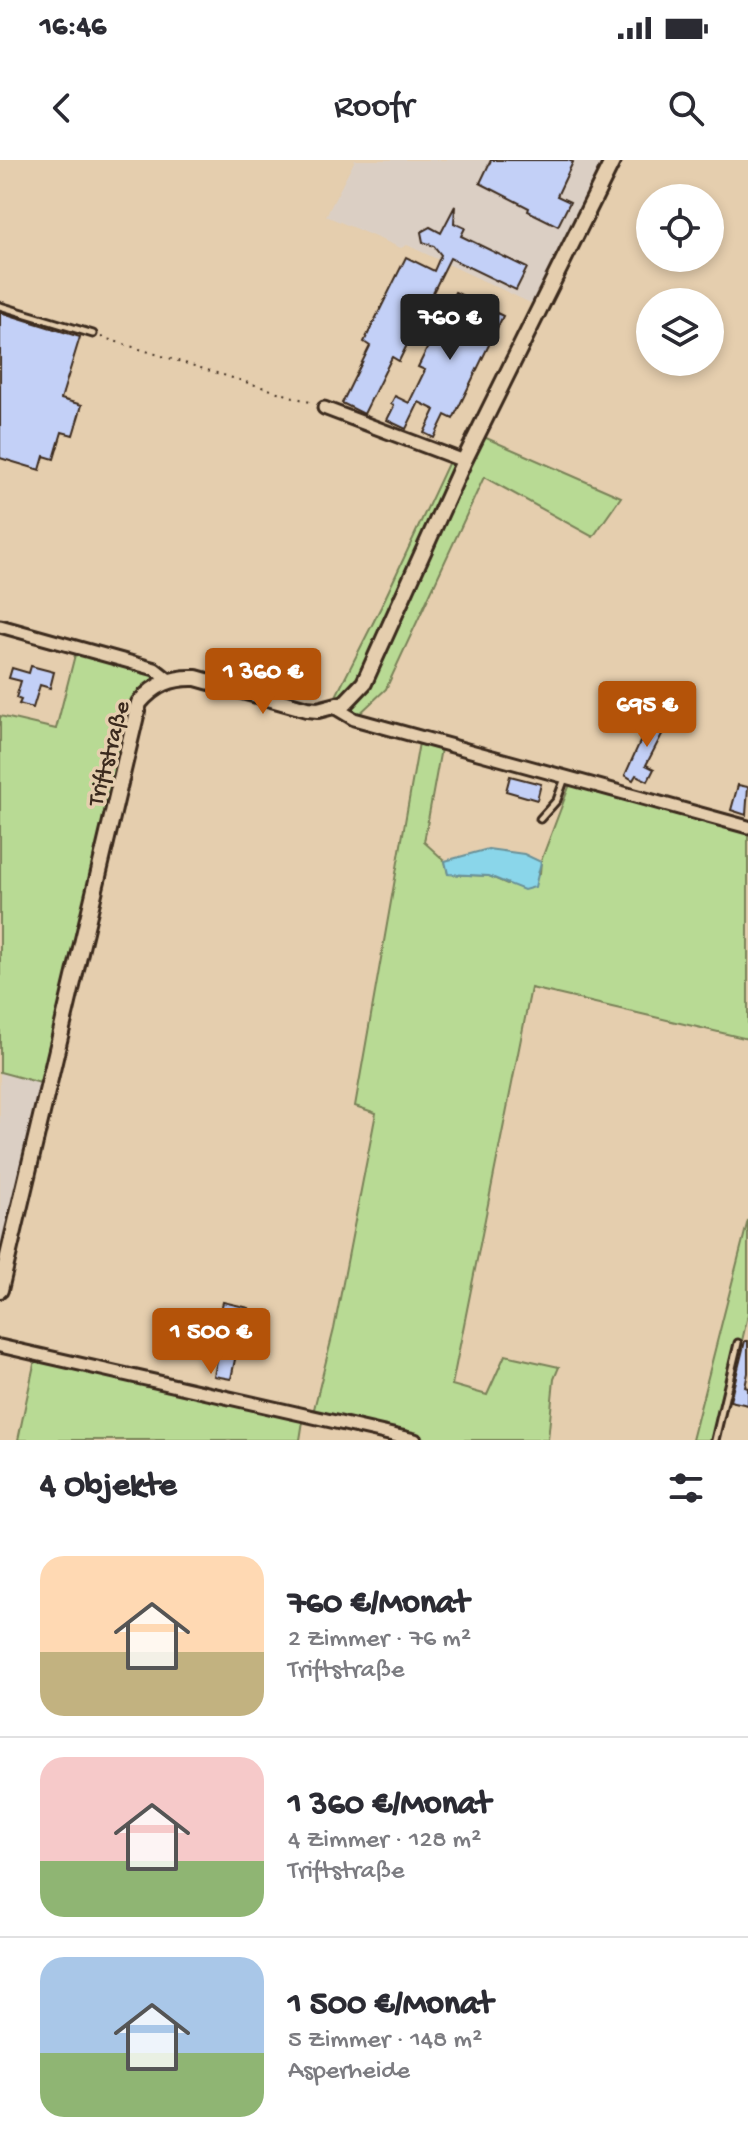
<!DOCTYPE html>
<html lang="de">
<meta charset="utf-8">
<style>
:root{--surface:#fff;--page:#f7f7f7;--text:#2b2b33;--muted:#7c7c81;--line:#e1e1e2;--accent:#b45309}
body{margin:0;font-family:"Gochi Hand",sans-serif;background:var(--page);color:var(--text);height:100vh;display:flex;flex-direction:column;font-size:30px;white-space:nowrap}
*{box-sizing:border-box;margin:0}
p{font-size:26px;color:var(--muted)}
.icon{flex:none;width:44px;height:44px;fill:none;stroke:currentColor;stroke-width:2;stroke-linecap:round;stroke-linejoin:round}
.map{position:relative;height:1280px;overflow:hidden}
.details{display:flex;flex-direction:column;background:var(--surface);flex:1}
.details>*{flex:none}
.buttons{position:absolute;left:636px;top:24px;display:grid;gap:16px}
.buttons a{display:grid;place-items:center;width:88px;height:88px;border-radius:50%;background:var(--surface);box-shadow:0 4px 12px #0003;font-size:40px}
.price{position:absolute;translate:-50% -68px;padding:0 18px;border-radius:8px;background:var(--accent);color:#fff;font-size:26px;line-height:52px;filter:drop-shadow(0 2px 4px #0008)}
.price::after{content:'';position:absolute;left:50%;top:48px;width:24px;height:18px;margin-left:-12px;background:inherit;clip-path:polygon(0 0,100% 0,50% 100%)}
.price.on{background:#222;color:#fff}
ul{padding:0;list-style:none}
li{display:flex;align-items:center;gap:24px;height:200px;padding:0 40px}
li+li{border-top:2px solid var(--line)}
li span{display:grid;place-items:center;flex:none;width:224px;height:160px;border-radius:24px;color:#555}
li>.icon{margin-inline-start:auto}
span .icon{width:96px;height:96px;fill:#fffc;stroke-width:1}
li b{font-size:34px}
h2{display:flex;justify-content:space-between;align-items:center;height:96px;padding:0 40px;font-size:34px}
.status{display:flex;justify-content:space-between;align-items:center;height:56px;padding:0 40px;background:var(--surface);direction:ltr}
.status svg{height:22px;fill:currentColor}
header{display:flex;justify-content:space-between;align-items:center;height:104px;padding:0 40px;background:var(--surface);font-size:36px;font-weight:600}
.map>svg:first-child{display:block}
.built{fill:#dbcfc4}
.green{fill:#b8da94;stroke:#7a8259;stroke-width:2}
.water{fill:#8ad6ea;stroke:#6a9198;stroke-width:2}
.building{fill:#c3d0f7;stroke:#3b2a1e;stroke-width:2}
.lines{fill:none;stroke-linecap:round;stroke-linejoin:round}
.service-casing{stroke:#3b2a1e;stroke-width:11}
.minor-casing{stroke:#3b2a1e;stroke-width:17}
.tertiary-casing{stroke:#3b2a1e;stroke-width:20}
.path{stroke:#3b2a1e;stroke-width:2;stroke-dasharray:2 6;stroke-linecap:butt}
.service{stroke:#e5ceae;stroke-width:5}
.minor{stroke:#e5ceae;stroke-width:11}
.tertiary{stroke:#e5ceae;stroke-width:14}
.labels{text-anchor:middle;stroke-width:7;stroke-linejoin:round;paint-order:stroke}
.street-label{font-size:24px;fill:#3b2a1e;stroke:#e5ceae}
</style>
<div class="status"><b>16:46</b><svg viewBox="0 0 49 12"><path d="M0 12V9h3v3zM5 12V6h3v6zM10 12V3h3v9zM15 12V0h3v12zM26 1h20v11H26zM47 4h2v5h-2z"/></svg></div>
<header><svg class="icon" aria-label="back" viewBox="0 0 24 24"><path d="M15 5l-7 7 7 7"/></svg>Roofr<svg class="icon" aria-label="search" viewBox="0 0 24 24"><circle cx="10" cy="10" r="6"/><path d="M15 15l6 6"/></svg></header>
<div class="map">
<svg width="748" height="1280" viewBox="0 0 748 1280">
<rect width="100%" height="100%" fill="#e5ceae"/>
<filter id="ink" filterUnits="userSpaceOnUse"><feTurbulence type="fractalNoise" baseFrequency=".0125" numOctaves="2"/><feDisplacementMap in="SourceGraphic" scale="16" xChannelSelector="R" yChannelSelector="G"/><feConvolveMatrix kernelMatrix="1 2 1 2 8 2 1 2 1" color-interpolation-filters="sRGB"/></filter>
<g filter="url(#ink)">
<g class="built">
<path d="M355 0H613L539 147 407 85 401 88 326 56Z"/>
<path d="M0 912 48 925 0 1130Z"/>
</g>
<g class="green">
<path d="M477 274 621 337 593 377 484 317 386 529 354 559 334 547 336 536 381 447 452 295 464 300Z"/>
<path d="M77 487 169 520 146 534 48 925 0 912V556L56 569Z"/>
<path d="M420 577 442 583 424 682 445 701 448 714 489 716 507 724 540 713 541 701 572 619 748 667V879L531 828 452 1225 487 1235 505 1195 559 1207 554 1219 548 1280H431L313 1253 334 1169 376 953 355 946Z"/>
<path d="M748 1060V1155L719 1280H692Z"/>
<path d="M36 1195 144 1219 303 1261 300 1280H18Z"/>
</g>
<path class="water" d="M488 689 524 694 541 702 535 727 524 730 489 716 448 714 445 701Z"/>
<g class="building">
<path d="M491 0H568L573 2 557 36 570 42 558 66 528 51 529 48 480 23Z"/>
<path d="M455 46 454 63 465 68 461 76 527 108 516 130 450 98 399 201 392 197 364 254 342 243 370 186 364 182 406 97 434 111 441 95 434 86 423 82 421 72 430 67 441 73Z"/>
<path d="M455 132 503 156 453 259 445 255 434 278 424 273 435 250 419 242 406 269 387 260 394 246 391 244 395 236 409 243 425 210 418 207Z"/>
<path d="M0 152 80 177 61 239 82 245 73 275 62 272 54 299 44 296 40 310 0 298Z"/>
<path d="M31 506 54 512 50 528 40 525 33 548 19 544 21 540 16 538 21 521 9 518 12 508 29 513Z"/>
<path d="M653 553 669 561 646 605 654 609 648 621 636 615 633 620 625 615Z"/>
<path d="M510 616 541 624 537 640 506 631Z"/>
<path d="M738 625 748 627 746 655 731 650Z"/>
<path d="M223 1142 249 1148 247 1156 244 1155 231 1219 214 1216 218 1195 187 1188 194 1156 218 1162Z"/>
<path d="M745 1181H748V1213L745 1227 748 1228V1245L730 1241Z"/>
</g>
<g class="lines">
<defs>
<g id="service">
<path d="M0 146 93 174"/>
<path d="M540 659 557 640 565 618"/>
<path d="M715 1280 738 1183"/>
</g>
<g id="minor">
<path d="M324 248 464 301"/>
<path d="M0 466 155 509 169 520"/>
<path d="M334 547 354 559 748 667"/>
<path d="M0 1186 415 1280"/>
</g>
<path id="tertiary" d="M0 1130 139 543C155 524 172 517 196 518L307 549 318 550 345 543 364 523 464 301 613 0"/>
</defs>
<use href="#service" class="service-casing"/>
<use href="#minor" class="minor-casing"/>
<use href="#tertiary" class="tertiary-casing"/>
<path class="path" d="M101 177 313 243"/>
<use href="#service" class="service"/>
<use href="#minor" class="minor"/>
<use href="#tertiary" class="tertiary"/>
</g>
</g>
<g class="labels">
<g class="street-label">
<text transform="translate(107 593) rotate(-75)" y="8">Triftstraße</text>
</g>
</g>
</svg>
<div class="buttons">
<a><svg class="icon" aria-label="locate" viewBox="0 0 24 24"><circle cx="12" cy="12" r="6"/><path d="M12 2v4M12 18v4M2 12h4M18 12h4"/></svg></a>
<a><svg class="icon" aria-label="layers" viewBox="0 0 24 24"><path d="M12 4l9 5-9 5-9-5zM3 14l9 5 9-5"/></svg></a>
</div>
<b class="price on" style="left:450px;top:202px">760 €</b>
<b class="price" style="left:263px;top:556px">1 360 €</b>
<b class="price" style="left:647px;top:589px">695 €</b>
<b class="price" style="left:211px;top:1216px">1 500 €</b>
</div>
<section class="details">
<h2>4 Objekte<svg class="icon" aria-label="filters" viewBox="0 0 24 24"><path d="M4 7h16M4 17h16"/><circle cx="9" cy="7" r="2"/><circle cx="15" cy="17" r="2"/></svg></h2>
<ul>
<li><span style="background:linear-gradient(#ffd9b3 60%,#c2b280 0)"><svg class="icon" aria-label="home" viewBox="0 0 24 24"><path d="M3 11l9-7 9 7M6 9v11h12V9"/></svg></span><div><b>760 €/Monat</b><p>2 Zimmer · 76 m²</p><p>Triftstraße</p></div></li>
<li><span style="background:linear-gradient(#f6c9c9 65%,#8fb573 0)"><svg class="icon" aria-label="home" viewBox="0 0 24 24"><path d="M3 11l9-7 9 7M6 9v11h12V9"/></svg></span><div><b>1 360 €/Monat</b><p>4 Zimmer · 128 m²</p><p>Triftstraße</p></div></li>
<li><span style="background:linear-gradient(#a9c7e8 60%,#8fb573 0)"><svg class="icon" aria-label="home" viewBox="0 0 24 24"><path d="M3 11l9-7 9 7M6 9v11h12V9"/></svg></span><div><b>1 500 €/Monat</b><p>5 Zimmer · 148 m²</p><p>Asperheide</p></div></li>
</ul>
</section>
